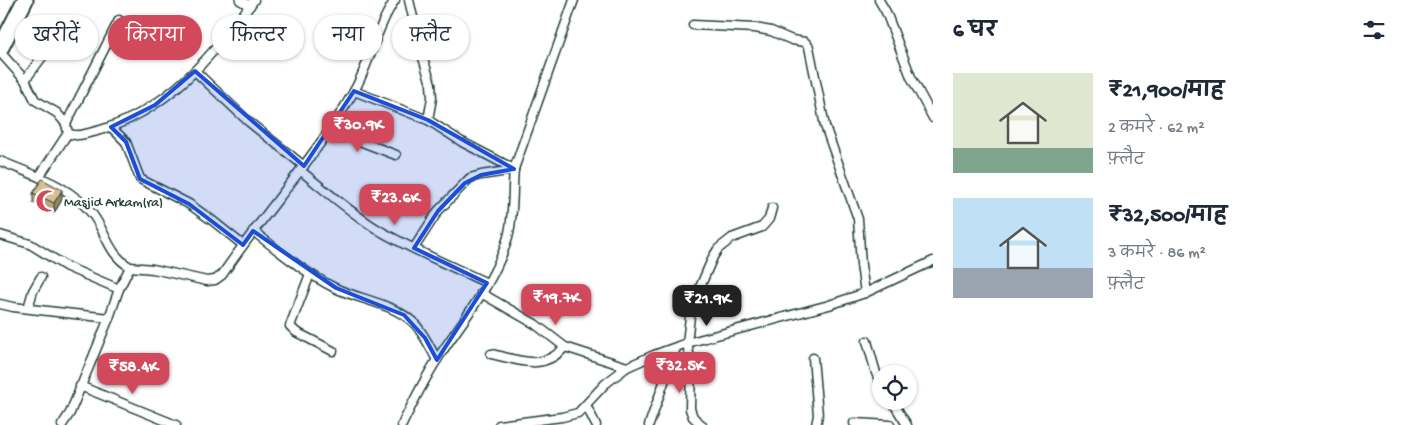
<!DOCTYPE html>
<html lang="hi">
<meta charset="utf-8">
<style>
:root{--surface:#fff;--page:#f2f2f3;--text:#1f2937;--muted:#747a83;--accent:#d1495b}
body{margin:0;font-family:"Gochi Hand","Playpen Sans Deva",sans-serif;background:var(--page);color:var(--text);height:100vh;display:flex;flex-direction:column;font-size:19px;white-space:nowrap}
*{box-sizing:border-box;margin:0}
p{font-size:16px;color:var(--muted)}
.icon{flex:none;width:28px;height:28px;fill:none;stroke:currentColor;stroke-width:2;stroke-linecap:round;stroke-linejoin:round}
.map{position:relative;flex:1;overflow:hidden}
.drawer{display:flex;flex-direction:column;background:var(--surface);width:475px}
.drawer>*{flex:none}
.hud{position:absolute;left:15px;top:15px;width:475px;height:45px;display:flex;gap:10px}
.controls{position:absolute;left:872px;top:365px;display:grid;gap:10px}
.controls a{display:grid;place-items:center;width:45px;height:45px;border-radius:50%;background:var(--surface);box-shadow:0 1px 4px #0004;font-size:25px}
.price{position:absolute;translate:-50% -42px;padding:0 11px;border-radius:10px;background:var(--accent);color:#fff;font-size:16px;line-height:32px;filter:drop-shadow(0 1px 2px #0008)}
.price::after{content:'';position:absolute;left:50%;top:30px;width:15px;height:11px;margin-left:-8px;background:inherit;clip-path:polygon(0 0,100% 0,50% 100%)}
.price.current{background:#222;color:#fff}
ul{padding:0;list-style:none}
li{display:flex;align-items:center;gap:15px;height:125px;padding:0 20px}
li span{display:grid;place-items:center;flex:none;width:140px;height:100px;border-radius:0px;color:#555}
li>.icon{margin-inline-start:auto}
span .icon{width:60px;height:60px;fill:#fffc;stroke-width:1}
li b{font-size:21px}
h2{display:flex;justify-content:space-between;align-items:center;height:60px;padding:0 20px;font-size:21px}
.tag{padding:0 18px;border-radius:22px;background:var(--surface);box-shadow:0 1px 4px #0004;font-size:18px;line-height:45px}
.tag.current{background:var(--accent);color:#fff}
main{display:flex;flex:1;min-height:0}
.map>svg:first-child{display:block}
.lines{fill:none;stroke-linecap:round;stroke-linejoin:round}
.street-casing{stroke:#1f3d34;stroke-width:11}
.highway-casing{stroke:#1f3d34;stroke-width:19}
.street{stroke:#fff;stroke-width:8}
.highway{stroke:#fff;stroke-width:15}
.wall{fill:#bba37b;stroke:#1f3d34}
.shaded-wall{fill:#988564;stroke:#1f3d34}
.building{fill:#d9be8f;stroke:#1f3d34}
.marked{fill:#1d4ed8;fill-opacity:0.2;stroke:#1d4ed8;stroke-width:4;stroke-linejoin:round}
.labels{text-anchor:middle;stroke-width:5;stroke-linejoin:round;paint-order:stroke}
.poi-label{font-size:14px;fill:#1f3d34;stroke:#fff;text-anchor:start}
</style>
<main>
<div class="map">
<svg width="933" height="425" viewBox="0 0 933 425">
<rect width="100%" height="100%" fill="#fff"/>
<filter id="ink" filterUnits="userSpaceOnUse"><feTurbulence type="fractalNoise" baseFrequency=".02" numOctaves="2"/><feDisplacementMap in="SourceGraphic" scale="10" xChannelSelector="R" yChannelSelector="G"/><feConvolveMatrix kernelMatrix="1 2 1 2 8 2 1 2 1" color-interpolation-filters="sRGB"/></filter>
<g filter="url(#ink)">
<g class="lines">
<defs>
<g id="street">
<path d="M240 0 250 6"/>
<path d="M409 0 420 48 431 84 432 98 428 120"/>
<path d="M879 0 886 12 911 77 933 118"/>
<path d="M693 25 755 28 771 31 792 40 805 42 809 47 825 126 858 219 861 265 865 293"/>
<path d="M0 52 25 80 35 100 57 113 62 119 66 124 68 133C77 138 87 133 97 131 167 112 213 55 254 0"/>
<path d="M195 71 249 122 304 166"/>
<path d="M25 80 60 33"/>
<path d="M354 91 428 120 462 142 514 169"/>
<path d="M66 124 119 20"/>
<path d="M334 125 357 140 396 155"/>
<path d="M111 127 126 142 140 179 189 204 213 221 243 245"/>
<path d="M0 161C33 175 70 185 93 215 107 234 108 254 130 267"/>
<path d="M301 171C326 191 350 212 377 229 412 250 451 266 487 283"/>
<path d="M39 177 68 133"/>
<path d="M253 231C279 251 305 273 335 288 360 300 394 303 415 324 424 334 430 347 437 360"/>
<path d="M0 235 30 244 67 267 119 289"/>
<path d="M414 248 438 211 465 183 470 178 481 175 514 170"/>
<path d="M310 274 290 326 296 332 333 351"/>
<path d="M481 293 535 324 565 347 627 367"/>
<path d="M0 304 13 307 109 318"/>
<path d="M28 308 33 291 41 277"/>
<path d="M867 341 876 373 881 384"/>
<path d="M491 354C520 360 542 372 565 347"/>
<path d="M813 358 818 415 816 425"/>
<path d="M80 386 176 425"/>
<path d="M892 401 907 425"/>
<path d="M586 405 596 425"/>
<path d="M854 423 890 425"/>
<path d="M62 425 70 413 109 318 119 289 130 267 153 269 207 281 215 280 222 275C264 213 315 158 353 93 370 64 376 28 395 0"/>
<path d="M402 425C413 402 424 380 438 358 463 319 495 283 508 237 514 215 512 192 514 169L574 0"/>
<path d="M499 425 562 417 578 413 605 384 627 367 654 355 687 343 829 305 865 293 933 261"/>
<path d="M649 425 676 348"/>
<path d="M702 425 693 417 690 409 691 363 687 343 691 308 713 257 718 249 732 238 762 227 769 219 772 208"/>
</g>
<path id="highway" d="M0 49 25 0"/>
</defs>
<use href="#street" class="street-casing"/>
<use href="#highway" class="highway-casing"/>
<use href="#street" class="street"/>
<use href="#highway" class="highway"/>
</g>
<path class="wall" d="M33 193 62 200 54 213 33 203Z"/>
<path class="shaded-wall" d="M62 190V200L54 213V203Z"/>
<path class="building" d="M42 179 62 190 54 203 33 193Z"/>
</g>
<path class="marked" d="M195 71 304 166 354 91 428 120 514 169 481 175 465 183 438 211 414 248 487 283 437 360 425 338 404 315 336 288 253 231 243 245 189 204 140 179 126 142 111 127 155 105Z"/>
<defs>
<symbol id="mosque-bare" viewBox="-9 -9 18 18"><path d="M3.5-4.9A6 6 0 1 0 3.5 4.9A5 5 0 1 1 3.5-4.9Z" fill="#d1495b" stroke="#fff" stroke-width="2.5" paint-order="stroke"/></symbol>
</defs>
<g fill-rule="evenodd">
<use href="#mosque-bare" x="31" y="185" width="32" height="32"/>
</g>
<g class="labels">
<g class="poi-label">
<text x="64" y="206">Masjid Arkam(ra)</text>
</g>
</g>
</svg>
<div class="controls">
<a><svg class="icon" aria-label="locate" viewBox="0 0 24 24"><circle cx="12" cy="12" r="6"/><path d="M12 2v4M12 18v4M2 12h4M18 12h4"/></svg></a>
</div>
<b class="price" style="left:358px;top:153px">₹30.9K</b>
<b class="price" style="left:395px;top:226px">₹23.6K</b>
<b class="price" style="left:556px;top:326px">₹19.7K</b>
<b class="price current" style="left:707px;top:327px">₹21.9K</b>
<b class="price" style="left:680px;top:394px">₹32.5K</b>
<b class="price" style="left:133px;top:395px">₹58.4K</b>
<div class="hud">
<a class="tag">खरीदें</a>
<a class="tag current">किराया</a>
<a class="tag">फ़िल्टर</a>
<a class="tag">नया</a>
<a class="tag">फ़्लैट</a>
</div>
</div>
<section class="drawer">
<h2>6 घर<svg class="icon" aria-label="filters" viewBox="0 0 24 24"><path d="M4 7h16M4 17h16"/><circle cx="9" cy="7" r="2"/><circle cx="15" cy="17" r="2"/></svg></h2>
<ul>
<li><span style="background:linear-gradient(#dfe7d0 75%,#7fa58c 0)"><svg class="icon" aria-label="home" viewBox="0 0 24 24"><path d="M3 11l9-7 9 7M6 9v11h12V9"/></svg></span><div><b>₹21,900/माह</b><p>2 कमरे · 62 m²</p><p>फ़्लैट</p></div></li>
<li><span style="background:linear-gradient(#bfe0f5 70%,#9aa5b1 0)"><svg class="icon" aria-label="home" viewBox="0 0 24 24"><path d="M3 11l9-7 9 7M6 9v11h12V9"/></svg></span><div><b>₹32,500/माह</b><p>3 कमरे · 86 m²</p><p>फ़्लैट</p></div></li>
</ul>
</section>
</main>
